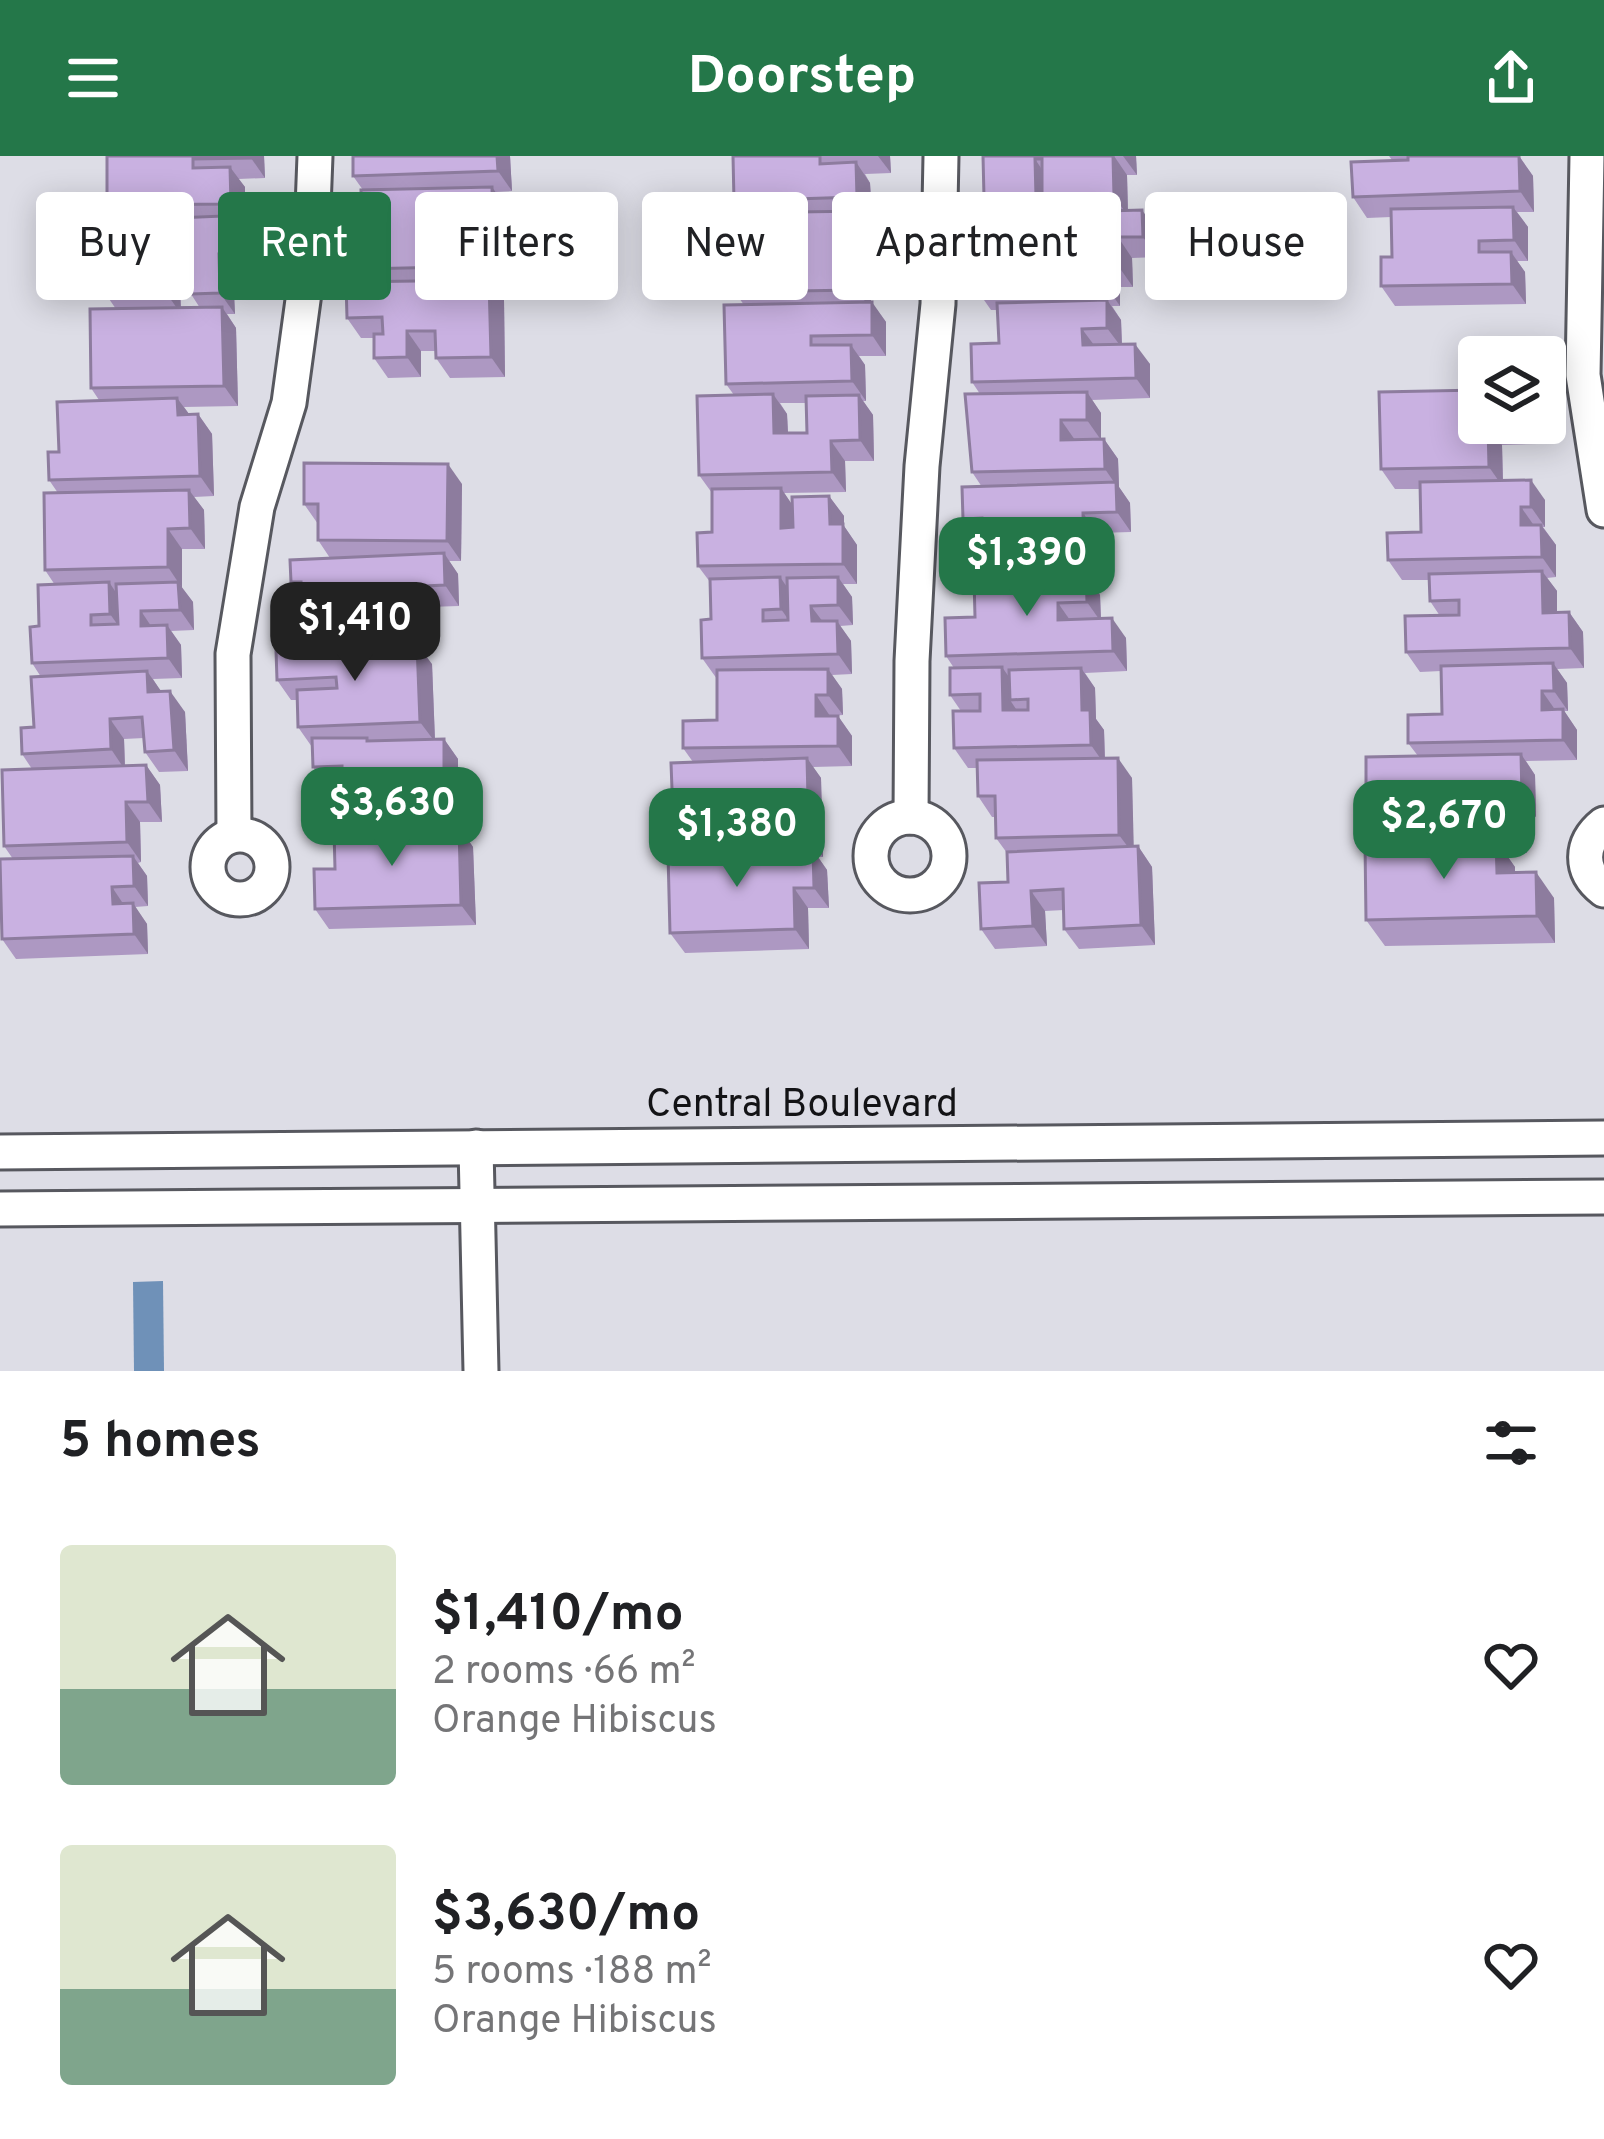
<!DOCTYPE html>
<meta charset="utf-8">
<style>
:root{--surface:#fff;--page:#f2f2f2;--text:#202124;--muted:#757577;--accent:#247749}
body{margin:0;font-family:Overpass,sans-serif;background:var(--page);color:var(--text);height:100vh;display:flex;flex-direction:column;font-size:45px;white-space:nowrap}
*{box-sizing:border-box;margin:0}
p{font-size:39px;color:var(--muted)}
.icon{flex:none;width:66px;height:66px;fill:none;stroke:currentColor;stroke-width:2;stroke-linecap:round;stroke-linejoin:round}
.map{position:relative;height:1215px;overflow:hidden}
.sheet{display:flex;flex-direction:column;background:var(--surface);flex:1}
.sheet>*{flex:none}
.top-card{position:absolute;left:36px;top:36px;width:1533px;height:108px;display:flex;gap:24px}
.controls{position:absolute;left:1458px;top:180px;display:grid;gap:24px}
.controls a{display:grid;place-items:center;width:108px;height:108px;border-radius:12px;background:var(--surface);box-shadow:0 6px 30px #0003;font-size:60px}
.price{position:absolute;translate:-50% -102px;padding:0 27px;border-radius:24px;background:var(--accent);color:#fff;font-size:39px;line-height:78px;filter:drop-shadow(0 3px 6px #0008)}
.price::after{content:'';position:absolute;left:50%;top:72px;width:36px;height:27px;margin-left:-18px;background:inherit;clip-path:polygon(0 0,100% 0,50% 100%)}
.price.on{background:#222;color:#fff}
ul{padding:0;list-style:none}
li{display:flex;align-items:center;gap:36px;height:300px;padding:0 60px}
li span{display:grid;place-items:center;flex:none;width:336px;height:240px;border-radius:12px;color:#555}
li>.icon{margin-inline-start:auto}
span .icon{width:144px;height:144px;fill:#fffc;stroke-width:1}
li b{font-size:51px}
h2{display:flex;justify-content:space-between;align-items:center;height:144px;padding:0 60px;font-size:51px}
.pill{padding:0 42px;border-radius:12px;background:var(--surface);box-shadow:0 6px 30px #0003;font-size:42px;line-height:108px}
.pill.on{background:var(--accent);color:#fff}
header{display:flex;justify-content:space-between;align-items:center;height:156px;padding:0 60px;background:var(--accent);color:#fff;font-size:54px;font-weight:700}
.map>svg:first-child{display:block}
.water{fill:#6f91b8}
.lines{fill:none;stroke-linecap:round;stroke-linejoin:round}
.minor-casing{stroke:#57585f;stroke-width:39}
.minor{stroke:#fff;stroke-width:33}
.wall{fill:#ad98c2;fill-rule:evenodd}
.shaded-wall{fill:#8d7c9e}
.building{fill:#c9b1e1;stroke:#8d7c9e;stroke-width:3}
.labels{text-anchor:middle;stroke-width:9;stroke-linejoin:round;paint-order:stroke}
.street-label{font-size:39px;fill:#131316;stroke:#dddde6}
</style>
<header><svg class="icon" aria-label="menu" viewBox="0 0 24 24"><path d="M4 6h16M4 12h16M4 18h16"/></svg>Doorstep<svg class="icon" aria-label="share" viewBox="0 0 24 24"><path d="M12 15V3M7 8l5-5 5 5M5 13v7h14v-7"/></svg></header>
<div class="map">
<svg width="1604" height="1215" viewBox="0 0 1604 1215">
<rect width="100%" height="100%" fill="#dddde6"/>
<path class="water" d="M163 1125 164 1215H134L133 1126Z"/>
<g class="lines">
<defs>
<g id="minor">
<path d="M1587 0 1583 219 1604 354"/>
<circle cx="910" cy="700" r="39"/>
<path d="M911 661 912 505 922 310 938 148 941 0"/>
<path d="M1604 668C1580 687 1579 715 1604 734"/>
<path d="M234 679 233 498 257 351 289 247 312 78 315 0"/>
<circle cx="240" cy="711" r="32"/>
<path d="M476 991 481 1215"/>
<path d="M0 996 1604 982"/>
<path d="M0 1053 1604 1041"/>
</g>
</defs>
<use href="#minor" class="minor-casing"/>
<use href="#minor" class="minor"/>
</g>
<g class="wall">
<path d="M107 0H264L265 22 238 23 245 31V59L261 79 262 117 233 118 235 158H227L236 172 238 250 184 251 189 258H198L212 278 214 340 194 341 204 354 205 393H182V432L193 446 194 474 171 475 181 489 182 522 153 523 161 536 185 556 188 615 159 616 145 596 144 582 124 583 125 610 146 609 160 629 162 666H140L141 706 138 707 147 720 148 750 135 751 147 768 148 798 16 803 2 783 13 703 4 690 32 613 22 598 34 571 41 521 32 507 39 470 55 429 45 414 58 337 49 324 59 296 99 244 91 232 116 153 107 140 118 64 107 49ZM191 131V138L200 152H181L180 132Z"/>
<path d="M510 0 512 35 496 36 506 51 508 130H494L504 144 505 221 450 222 436 202 435 195H421V221L388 222 374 202V182H361L347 162 369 126 360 113 372 83 362 69 363 34 353 20Z"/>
<path d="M733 0H890L891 17 865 18 870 27 872 61H869L879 75 880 107 855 108 871 129V146L886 166V200H859L865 209 866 245H863L873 259 874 305H845L846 336 784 337 793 350 829 340 844 360V370L857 389V428H843L852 441 853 469 840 470 851 485 852 518 832 519 842 533 843 559 830 560H838L852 580V610L813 611 821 622 823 701H818L827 714 829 752H808L809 793 685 797 670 777 682 698 674 685 693 606 683 592 717 564V523L702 502 711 463 710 426 698 410 712 376V337L699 319 734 239 726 228 744 149 735 136 742 57 734 45ZM780 247H806L807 277H788L787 258Z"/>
<path d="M983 0H1136L1137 19H1127L1128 54 1156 74 1157 101 1132 102 1133 131H1120V150H1112L1121 164 1122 188 1150 208V242L1092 244 1101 257V283H1104L1118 303 1119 331 1130 347 1131 376 1097 377 1099 424H1090L1100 439 1101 462 1126 482 1127 515 1085 517 1095 532 1096 563 1104 574 1105 602 1132 622 1133 691 1138 690 1152 711 1155 789 1079 793 1064 773V754L1045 755 1047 790 995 793 981 773 1008 726 1007 697 996 682V661H992L978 640 977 612H968L954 592 961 555 950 539 954 512 946 500 975 461 984 422 974 407 975 380 963 363 982 331 972 316 980 238 972 226 999 187 998 154H991L977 134 1011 100 1002 87 1001 62H998L984 41Z"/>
<path d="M1389 0H1519L1533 20 1534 56H1517L1528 71V105H1517L1525 116 1526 148 1395 150 1381 130 1392 101 1391 61 1367 62 1353 41 1392 4Z"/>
<path d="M1379 236 1537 267V288L1502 289 1503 324 1545 344V371H1543L1556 389V421L1547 422 1557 435V456H1569L1583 476 1584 512 1557 513 1567 527 1568 555H1564L1577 574V604L1526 605 1535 619 1536 661 1526 662 1527 697H1505L1515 711V716L1554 742 1555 787 1385 790 1366 764 1407 686 1401 679V648L1380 649 1366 629 1418 600 1408 587 1442 558 1441 515 1420 516 1406 496 1440 460 1430 445 1429 424H1402L1388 404 1421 376V333H1395L1381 313Z"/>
<path d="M462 328 461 405H449L458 418 459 450 397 452 398 481 356 483V490L432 508 435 583H444L458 603V631L468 645 469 679H465L473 691 476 769 329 773 315 753 335 713 334 681H328L314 661 321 623 313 611 312 591 298 571 297 544H291L277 524 296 493 286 478 299 437 291 426 330 402 318 384V368L304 348Z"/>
</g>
<g class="shaded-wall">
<path d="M251 0H264L265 22 251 2Z"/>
<path d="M497 0H510L512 35 498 15Z"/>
<path d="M878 0H890L891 17Z"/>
<path d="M1114 0 1127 19 1128 60 1114 40Z"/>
<path d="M1123 0H1136L1137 19Z"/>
<path d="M1519 0 1533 20 1534 56 1520 35Z"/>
<path d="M1035 3 1049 24 1042 41 1049 51 1050 61 1036 40Z"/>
<path d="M856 6 870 27 872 61 857 41Z"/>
<path d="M230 11 245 31V68L231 48Z"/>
<path d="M492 31 506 51 508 130 494 110Z"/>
<path d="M1513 51 1528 71V105L1514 84Z"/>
<path d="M1142 54 1156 74 1157 101 1143 81Z"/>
<path d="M865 55 879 75 880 107 866 87Z"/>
<path d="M247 59 261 79 262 117 248 97Z"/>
<path d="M1118 81 1132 102 1133 131 1119 111Z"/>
<path d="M841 87 855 108 856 129 842 109Z"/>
<path d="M1511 96 1525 116 1526 148 1512 128Z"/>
<path d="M219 98 233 118 235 158 220 137Z"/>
<path d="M857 109 871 129V154L857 134Z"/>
<path d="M1106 111 1120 131V150L1106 130Z"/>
<path d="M166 112 180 132 181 158 167 138Z"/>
<path d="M489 124 504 144 505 221 491 201Z"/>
<path d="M1107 144 1121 164 1122 192 1107 172Z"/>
<path d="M872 146 886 166V200L872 179Z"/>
<path d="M222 151 236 172 238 250 224 230Z"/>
<path d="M1082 173 1097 193 1083 189Z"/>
<path d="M407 175 421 195V221L407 201Z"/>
<path d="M1135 188 1150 208V242L1136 222Z"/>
<path d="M851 189 865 209 866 245 852 225Z"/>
<path d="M1087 236 1101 257V284L1087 264Z"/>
<path d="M773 238 787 258 789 297 774 277Z"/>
<path d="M859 239 873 259 874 305 860 284Z"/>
<path d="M177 242 192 262 178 259Z"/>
<path d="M198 258 212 278 214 340 200 320Z"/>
<path d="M1061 264 1075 284H1061Z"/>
<path d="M1537 267V288L1523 268Z"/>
<path d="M1488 269 1502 289 1503 331 1489 311Z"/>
<path d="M1104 283 1118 303 1119 331 1130 347 1131 376 1117 356 1116 329 1105 313Z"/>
<path d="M831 285 845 305 846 336 832 316Z"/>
<path d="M448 308 462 328 461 405 447 385Z"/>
<path d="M1531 324 1545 344V371L1531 351Z"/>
<path d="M781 332 795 353V392L781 372Z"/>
<path d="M189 334 204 354 205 393 190 372Z"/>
<path d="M829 340 844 360V370L857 389V428L843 408 830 368Z"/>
<path d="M1521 351 1535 371 1521 369Z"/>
<path d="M1083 357 1097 377 1099 424 1084 404Z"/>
<path d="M1541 369 1556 389V421L1542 401Z"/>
<path d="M168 373 182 393V432L168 411Z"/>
<path d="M444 397 458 418 459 450 445 429Z"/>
<path d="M1542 415 1557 435V477L1543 457Z"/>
<path d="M1086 419 1100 439 1101 466 1087 446Z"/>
<path d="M780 421 794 441 795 473 781 453Z"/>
<path d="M838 421 852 441 853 469 838 449Z"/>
<path d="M109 426 123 447 125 479 110 458Z"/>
<path d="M178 426 193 446 194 474 180 454Z"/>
<path d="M383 432 397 452 398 481 384 461Z"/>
<path d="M1058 447 1072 467 1058 464Z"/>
<path d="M811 450 826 470 812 465Z"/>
<path d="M141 455 155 476 141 470Z"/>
<path d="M1569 456 1583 476 1584 512 1570 492Z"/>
<path d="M342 462 356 483 357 496 343 476Z"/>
<path d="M1112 462 1126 482 1127 515 1113 495Z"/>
<path d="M837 465 851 485 852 518 838 498Z"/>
<path d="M167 469 181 489 182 522 168 502Z"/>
<path d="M417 488 432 508 435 586 420 566Z"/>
<path d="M1553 507 1567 527 1568 555 1554 535Z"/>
<path d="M1002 511 1016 531 1010 544 1016 553 1003 554Z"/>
<path d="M1081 512 1095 532 1096 563 1104 574 1105 609 1091 589 1082 554Z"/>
<path d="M828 513 842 533 843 559 828 539Z"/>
<path d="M147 515 161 535 148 536Z"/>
<path d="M170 535 185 556 188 615 174 594Z"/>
<path d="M1542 535 1556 555 1542 554Z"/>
<path d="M816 539 830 560H816Z"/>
<path d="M1563 553 1577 574V604L1563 584Z"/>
<path d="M838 560 852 580V610L838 590Z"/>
<path d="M110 563 124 583 125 614 111 593Z"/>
<path d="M444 583 458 603V631L468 645 469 679 454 659 444 625Z"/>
<path d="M1521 598 1535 619 1536 661 1522 641Z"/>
<path d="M807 602 821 622 823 701 809 681Z"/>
<path d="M1118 602 1132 622 1134 699 1119 679Z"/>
<path d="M146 609 160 629 162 666 148 646Z"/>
<path d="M1512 642 1526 662 1527 697 1512 677Z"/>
<path d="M126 646 140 666 141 706 127 686Z"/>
<path d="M459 671 473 691 476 769 461 749Z"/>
<path d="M1496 684 1515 711V743L1497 717Z"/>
<path d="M1138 690 1152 711 1155 789 1141 769Z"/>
<path d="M813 694 827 714 829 752 814 732Z"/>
<path d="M133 700 147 720 148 750 134 730Z"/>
<path d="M1536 716 1554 742 1555 787 1537 760Z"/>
<path d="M112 731 126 752 113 748Z"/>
<path d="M794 732 808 752 809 793 795 773Z"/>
<path d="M1031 735 1045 755 1047 790 1033 770Z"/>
<path d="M133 747 147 768 148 798 134 778Z"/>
</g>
<g class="building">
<path d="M107 0H251V2L193 3V12L230 11 231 48 107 49Z"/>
<path d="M353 0H497L498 15 353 20Z"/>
<path d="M733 0H820V8L856 6 857 41 734 45Z"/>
<path d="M983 0H1113L1114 40 1042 41V3H1035L1036 40 984 41Z"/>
<path d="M1408 0H1519L1520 35 1353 41 1351 6 1408 4Z"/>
<path d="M492 31 494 110 360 113 359 84 387 83 386 68 362 69 361 34Z"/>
<path d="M1513 51 1514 84 1479 85V96H1511L1512 128 1381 130V101H1392L1391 53Z"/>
<path d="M1142 54 1143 81H1118L1119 111H1106V130L977 134 976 101 1045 99V86L1002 87 1001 58Z"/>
<path d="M865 55 866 87H841L842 109H857V134L735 136 733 57Z"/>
<path d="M247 59 248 97 219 98 220 137 191 138 190 110 166 112 167 138 107 140 104 65Z"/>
<path d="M489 124 491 201 436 202 435 175H407V201L374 202V178H383L382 161 347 162 346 126Z"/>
<path d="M1107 144V172L1082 173 1083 189 1135 188 1136 222 972 226 971 188 999 187 997 147Z"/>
<path d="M872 146V179L811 180V189H851L852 225 726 228 724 149Z"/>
<path d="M222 151 224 230 91 232 90 153Z"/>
<path d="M1479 234V267H1523L1488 269 1489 311 1381 313 1379 236Z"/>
<path d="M1087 236V264H1061V284L1104 283 1105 313 972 316 965 238Z"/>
<path d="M773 238 774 277H807L806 240 859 239 860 284 831 285 832 316 699 319 697 240Z"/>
<path d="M177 242 178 259 198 258 200 320 49 324 48 296H59L57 246Z"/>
<path d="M304 307 448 308 447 385 318 384V348H304Z"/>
<path d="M1531 324V351H1521V369H1541L1542 401 1388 404 1387 377 1421 376 1420 326Z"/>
<path d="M1116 326 1117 356 1083 357 1084 404 974 407V380L983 379 982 362 963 363 962 331Z"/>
<path d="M781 332V372L793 371 792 341 829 340 830 368H843V408L698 410 697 377 712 376V333Z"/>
<path d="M189 334 190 372 168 373V411L45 414 44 337Z"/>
<path d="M444 397 445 429 383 432 384 461 342 462 343 476 286 478 284 438 301 437V426H291L290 404Z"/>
<path d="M1542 415 1543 457 1569 456 1570 492 1406 496 1405 460 1459 459V444L1430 445 1429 418Z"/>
<path d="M1086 419 1087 446 1058 447V464L1112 462 1113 495 946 500 945 462 975 461 974 422Z"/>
<path d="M780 421 781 453 763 454V465L788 464 787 422 838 421V449L811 450 812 465H837L838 498 702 502 701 464 711 463 710 423Z"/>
<path d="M109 426 110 458 91 459V469L118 468 116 428 178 426 180 454 141 455V470L167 469 168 502 32 507 30 471 39 470 38 429Z"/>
<path d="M417 488 420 566 298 571 297 534 337 532 336 521 277 524 276 494Z"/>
<path d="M1553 507 1554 535H1542V554L1563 553V584L1408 587V559L1442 558 1441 510Z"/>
<path d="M1002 511 1003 554H1028V543L1010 544 1009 514 1081 512 1082 554H1090L1091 589 954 592 953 555H980V538L950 539V512Z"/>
<path d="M828 513V539H816V560H838V590L683 592V565L717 564V514Z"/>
<path d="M147 515 148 536 170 535 174 594 145 596 142 561 110 563 111 593 22 598 21 572 34 571 31 521Z"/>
<path d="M312 582H367V585L444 583V625L454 624V659L314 661 313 623H342V610L313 611Z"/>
<path d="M1521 598 1522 641 1512 642V677L1401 679 1400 628 1366 629V601Z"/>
<path d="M807 602 809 681 674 685 671 607Z"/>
<path d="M1118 602 1119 679 996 682 995 640H978L977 604Z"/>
<path d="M146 609 148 646H126L127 686 4 690 2 614Z"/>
<path d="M459 671 461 749 315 753 314 713H335L334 674Z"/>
<path d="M1496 684 1497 717 1536 716 1537 760 1366 764 1365 687Z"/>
<path d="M1138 690 1141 769 1064 773 1063 733 1031 735 1033 770 981 773 979 727 1008 726 1007 696Z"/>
<path d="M813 694 814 732H794L795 773 670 777 668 698Z"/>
<path d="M133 700 134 730 112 731 113 748 133 747 134 778 2 783 0 703Z"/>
</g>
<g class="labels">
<g class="street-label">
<text x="802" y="960">Central Boulevard</text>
</g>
</g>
</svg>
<div class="controls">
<a><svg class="icon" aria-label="layers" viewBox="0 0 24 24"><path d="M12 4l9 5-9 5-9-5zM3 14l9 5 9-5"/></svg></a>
</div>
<b class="price" style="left:1027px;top:463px">$1,390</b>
<b class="price on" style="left:355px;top:528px">$1,410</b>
<b class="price" style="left:392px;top:713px">$3,630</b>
<b class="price" style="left:1444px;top:726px">$2,670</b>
<b class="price" style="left:737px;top:734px">$1,380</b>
<div class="top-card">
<a class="pill">Buy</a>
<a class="pill on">Rent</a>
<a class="pill">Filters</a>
<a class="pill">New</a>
<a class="pill">Apartment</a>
<a class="pill">House</a>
</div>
</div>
<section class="sheet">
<h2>5 homes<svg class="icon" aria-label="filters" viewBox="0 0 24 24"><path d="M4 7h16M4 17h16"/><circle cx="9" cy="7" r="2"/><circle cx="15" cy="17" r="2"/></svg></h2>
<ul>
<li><span style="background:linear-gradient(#dfe7d0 60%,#7fa58c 0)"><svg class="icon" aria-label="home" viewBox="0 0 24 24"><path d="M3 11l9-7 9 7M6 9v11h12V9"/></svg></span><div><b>$1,410/mo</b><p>2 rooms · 66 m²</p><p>Orange Hibiscus</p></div><svg class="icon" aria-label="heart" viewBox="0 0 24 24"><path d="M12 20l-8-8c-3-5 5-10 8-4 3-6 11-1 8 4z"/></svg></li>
<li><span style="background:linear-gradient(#dfe7d0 60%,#7fa58c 0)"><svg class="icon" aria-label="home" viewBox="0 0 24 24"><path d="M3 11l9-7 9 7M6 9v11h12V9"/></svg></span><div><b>$3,630/mo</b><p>5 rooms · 188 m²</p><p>Orange Hibiscus</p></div><svg class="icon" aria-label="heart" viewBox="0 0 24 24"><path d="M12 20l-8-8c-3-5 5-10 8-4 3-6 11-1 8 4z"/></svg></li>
</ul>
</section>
